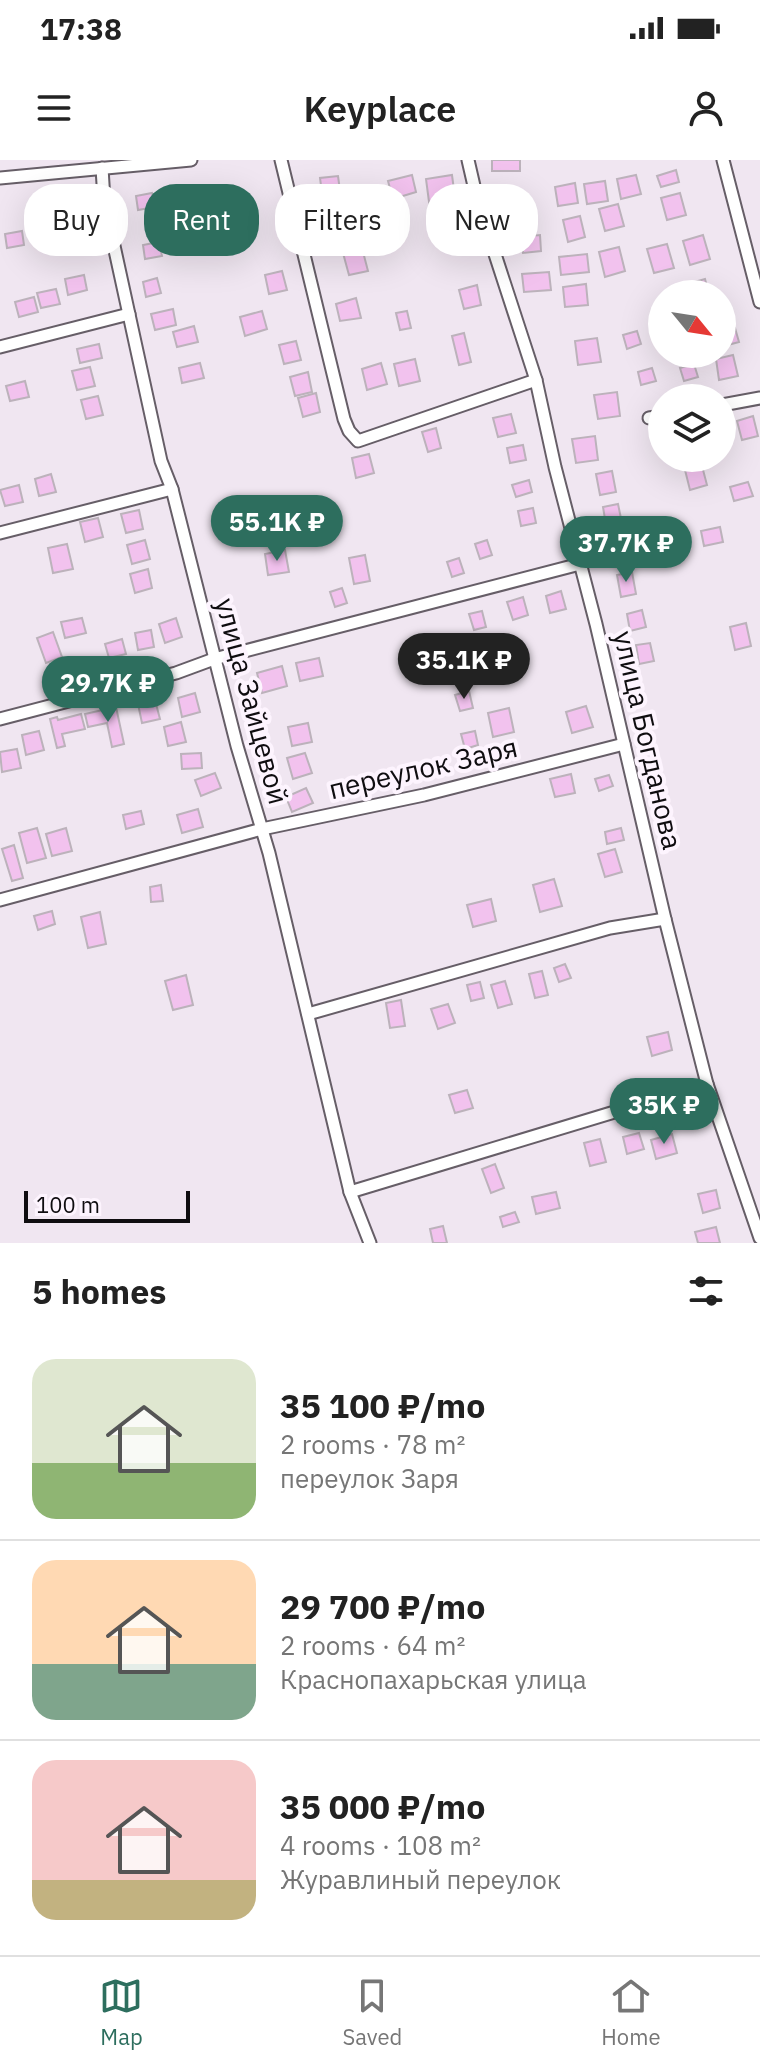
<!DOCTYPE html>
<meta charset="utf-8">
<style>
:root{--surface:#fff;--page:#f6f6f6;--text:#222;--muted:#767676;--line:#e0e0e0;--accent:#2d6e5e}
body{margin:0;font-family:"IBM Plex Sans",sans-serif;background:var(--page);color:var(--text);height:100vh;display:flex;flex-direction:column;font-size:30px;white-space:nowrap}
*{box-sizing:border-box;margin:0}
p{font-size:26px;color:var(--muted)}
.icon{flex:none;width:44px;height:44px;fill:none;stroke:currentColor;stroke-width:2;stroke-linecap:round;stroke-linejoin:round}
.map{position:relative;height:1083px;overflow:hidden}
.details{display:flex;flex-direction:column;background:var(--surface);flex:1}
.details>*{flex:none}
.top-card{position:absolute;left:24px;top:24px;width:712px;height:72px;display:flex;gap:16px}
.needle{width:52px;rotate:120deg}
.buttons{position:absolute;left:648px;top:120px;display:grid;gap:16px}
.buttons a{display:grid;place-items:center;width:88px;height:88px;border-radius:50%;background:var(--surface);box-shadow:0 8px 32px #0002;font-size:40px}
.scale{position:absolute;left:24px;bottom:20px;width:166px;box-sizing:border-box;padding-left:8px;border:4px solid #0f0d10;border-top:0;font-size:22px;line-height:28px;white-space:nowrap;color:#0f0d10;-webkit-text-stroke:6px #fdf4fe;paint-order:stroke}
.price{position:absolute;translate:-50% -68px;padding:0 18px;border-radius:28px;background:var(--accent);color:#fff;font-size:26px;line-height:52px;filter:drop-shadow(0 2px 4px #0008)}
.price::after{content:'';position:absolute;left:50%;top:48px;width:24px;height:18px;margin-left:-12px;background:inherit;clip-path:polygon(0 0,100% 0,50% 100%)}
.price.on{background:#222;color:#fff}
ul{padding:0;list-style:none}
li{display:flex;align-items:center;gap:24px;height:200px;padding:0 32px}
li+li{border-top:2px solid var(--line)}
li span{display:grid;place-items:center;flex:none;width:224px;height:160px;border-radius:24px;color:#555}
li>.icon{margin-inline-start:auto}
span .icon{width:96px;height:96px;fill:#fffc;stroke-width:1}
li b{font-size:34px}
h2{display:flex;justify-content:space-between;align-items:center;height:96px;padding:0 32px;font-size:34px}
.pill{padding:0 28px;border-radius:32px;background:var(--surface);box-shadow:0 8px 32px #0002;font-size:28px;line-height:72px}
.pill.on{background:var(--accent);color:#fff}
.status{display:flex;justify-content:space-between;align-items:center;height:56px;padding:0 40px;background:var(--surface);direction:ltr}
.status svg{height:22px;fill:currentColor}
header{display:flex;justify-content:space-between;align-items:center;height:104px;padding:0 32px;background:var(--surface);font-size:36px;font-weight:600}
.dock{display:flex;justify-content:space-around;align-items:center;height:112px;border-top:2px solid var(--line);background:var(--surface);font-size:22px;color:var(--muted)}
.dock a{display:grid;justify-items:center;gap:4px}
.dock .on{color:var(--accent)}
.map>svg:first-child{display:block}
.building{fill:#f2c2ee;stroke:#bcb2bb;stroke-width:2}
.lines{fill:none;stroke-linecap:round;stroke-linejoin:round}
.minor-casing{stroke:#665e67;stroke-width:15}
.minor{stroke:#fff;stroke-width:11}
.labels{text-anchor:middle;stroke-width:8;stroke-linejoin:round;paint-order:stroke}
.street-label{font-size:28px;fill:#0f0d10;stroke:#fdf4fe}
</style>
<div class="status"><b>17:38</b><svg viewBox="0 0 49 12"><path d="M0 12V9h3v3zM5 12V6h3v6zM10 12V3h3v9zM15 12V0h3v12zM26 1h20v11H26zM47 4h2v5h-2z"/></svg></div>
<header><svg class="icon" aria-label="menu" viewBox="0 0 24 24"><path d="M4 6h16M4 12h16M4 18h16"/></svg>Keyplace<svg class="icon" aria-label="person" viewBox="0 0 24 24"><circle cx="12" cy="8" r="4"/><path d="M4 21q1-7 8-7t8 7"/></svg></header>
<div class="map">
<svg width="760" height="1083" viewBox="0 0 760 1083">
<rect width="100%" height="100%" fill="#f0e6f1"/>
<g class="building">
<rect x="492" y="0" width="28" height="11"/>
<path d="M676 10 679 22 661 27 657 16Z"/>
<path d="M412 15 416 32 393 39 388 21Z"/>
<path d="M452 15 457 53 431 57 426 19Z"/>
<path d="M636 15 641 34 621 39 617 19Z"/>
<path d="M338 16 341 38 323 41 320 18Z"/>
<path d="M605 21 608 41 587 44 584 24Z"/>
<path d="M575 23 578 43 558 46 555 27Z"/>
<path d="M190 31 192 45 176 47 174 33Z"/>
<path d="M152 33 155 47 138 50 136 36Z"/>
<path d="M680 33 686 55 667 60 661 38Z"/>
<path d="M506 38 523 40 522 55H505Z"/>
<path d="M618 44 624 66 605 71 599 49Z"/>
<path d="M580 56 585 77 568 82 563 60Z"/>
<path d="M343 60 344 75 326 77 325 62Z"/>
<path d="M65 70 68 84 51 87 49 73Z"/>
<path d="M22 71 24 85 7 88 5 74Z"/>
<path d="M540 75 541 91 523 93 521 77Z"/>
<path d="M703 75 710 99 690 105 683 81Z"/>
<path d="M159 82 162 96 145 99 143 85Z"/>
<path d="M667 84 674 108 654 113 647 89Z"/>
<path d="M619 87 625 111 605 117 599 92Z"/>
<path d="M362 88 368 111 349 115 343 93Z"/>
<path d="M587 94 589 112 561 115 559 97Z"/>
<path d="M282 111 287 130 269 134 265 115Z"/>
<path d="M549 112 551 130 524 132 522 114Z"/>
<path d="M84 115 87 130 68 135 65 119Z"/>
<path d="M157 118 161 133 146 137 143 122Z"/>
<path d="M705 119 709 134H686L684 125Z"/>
<path d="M586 124 588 145 565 147 563 127Z"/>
<path d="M477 125 481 145 464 149 459 130Z"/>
<path d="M56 129 60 144 41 148 37 133Z"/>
<path d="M34 137 38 152 19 157 15 142Z"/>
<path d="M356 138 361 158 340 161 336 144Z"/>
<path d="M173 149 176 165 155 170 151 154Z"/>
<path d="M262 151 267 169 245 176 240 157Z"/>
<path d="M407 151 411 168 400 170 396 153Z"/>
<path d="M194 166 198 182 177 187 173 172Z"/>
<path d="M735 168 739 182 724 186 722 172Z"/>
<path d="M637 171 641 184 627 189 623 175Z"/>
<path d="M464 173 471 202 459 205 452 176Z"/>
<path d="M597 178 601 202 578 205 575 181Z"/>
<path d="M296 181 301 200 284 204 279 185Z"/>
<path d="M99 184 102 198 80 203 77 189Z"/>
<path d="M733 195 738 216 719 220 716 199Z"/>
<path d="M415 199 420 221 399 226 394 204Z"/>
<path d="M200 203 204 218 182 223 179 208Z"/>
<path d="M381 203 387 224 367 230 362 209Z"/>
<path d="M694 204 698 217 684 221 680 208Z"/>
<path d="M90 207 95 226 77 230 72 211Z"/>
<path d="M652 208 656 221 641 225 638 212Z"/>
<path d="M308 212 312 232 295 236 290 217Z"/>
<path d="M25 221 29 237 10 241 6 226Z"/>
<path d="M617 232 620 256 598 259 594 235Z"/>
<path d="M316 233 320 252 303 257 298 238Z"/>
<path d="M98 236 103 255 86 259 81 240Z"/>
<path d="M511 254 516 273 498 277 493 258Z"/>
<path d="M753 256 758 276 742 280 737 261Z"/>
<path d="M436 268 441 288 428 292 422 272Z"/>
<path d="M595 276 598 300 576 303 572 279Z"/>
<path d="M523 285 526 300 510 303 507 288Z"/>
<path d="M369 294 374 313 356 318 352 298Z"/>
<path d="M702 306 707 325 690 330 685 310Z"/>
<path d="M612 311 616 332 600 335 596 314Z"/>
<path d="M51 314 56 332 39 336 35 319Z"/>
<path d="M529 320 532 332 516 337 512 325Z"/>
<path d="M748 322 753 336 734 341 730 327Z"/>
<path d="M19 325 23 342 5 346 0 330Z"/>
<path d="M618 344 623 368 607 371 603 347Z"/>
<path d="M533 348 536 363 521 366 518 351Z"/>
<path d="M139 350 143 369 126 373 121 354Z"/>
<path d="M98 358 103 377 85 382 80 362Z"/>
<path d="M720 367 723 382 704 386 701 371Z"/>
<path d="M680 374 685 391 669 395 665 379Z"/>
<path d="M145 380 150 399 132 404 127 385Z"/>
<path d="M487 380 492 395 480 399 475 384Z"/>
<path d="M626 382 630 402 613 405 610 385Z"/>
<path d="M67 384 73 409 53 413 48 388Z"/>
<path d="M285 390 289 412 268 415 265 394Z"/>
<path d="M365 395 370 421 354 424 349 398Z"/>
<path d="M459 398 464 413 452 417 447 402Z"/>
<path d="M148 409 152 428 135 433 130 414Z"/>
<path d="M632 412 636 434 621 437 617 415Z"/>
<path d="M342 428 347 443 335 447 330 432Z"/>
<path d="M561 431 566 449 550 453 546 436Z"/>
<path d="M523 437 528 455 513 460 507 442Z"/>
<path d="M642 450 646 467 630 471 627 454Z"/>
<path d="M482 451 486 467 474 470 469 454Z"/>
<path d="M82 458 86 473 65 478 61 462Z"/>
<path d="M176 458 182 477 165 483 159 464Z"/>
<path d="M746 463 751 486 735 490 730 467Z"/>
<path d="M151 470 154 487 138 490 135 473Z"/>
<path d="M53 472 62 497 46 503 37 478Z"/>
<path d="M122 479 126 494 109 498 105 484Z"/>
<path d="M424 483 429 504 406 509 402 489Z"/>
<path d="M650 483 654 501 639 504 636 485Z"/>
<path d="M319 498 323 516 300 521 296 503Z"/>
<path d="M282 506 287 526 262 533 257 513Z"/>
<path d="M469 531 473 548 460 551 455 535Z"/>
<path d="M195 533 200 552 182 557 178 538Z"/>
<path d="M155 540 160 559 142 563 138 544Z"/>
<path d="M586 546 593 567 572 573 566 552Z"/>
<path d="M116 547 124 584 112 587 107 563 88 567 85 554Z"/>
<path d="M509 548 514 572 493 577 488 553Z"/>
<path d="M81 554 85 569 62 574 65 586 57 588 50 559 57 557 58 560Z"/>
<path d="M181 562 186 582 168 586 164 567Z"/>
<path d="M308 563 312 582 292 586 288 567Z"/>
<path d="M39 571 44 590 26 595 22 575Z"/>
<path d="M475 571 478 585 465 589 461 574Z"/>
<path d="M17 589 21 608 2 612 0 592Z"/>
<path d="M201 593 202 608 182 609 181 594Z"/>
<path d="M305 593 312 613 293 619 287 598Z"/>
<path d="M215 613 221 628 201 636 195 620Z"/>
<path d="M571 614 575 633 555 637 550 619Z"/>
<path d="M609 615 613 626 599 631 595 619Z"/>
<path d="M306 628 313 643 292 652 286 637Z"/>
<path d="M198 649 203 667 182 673 177 655Z"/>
<path d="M141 651 144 664 126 669 123 655Z"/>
<path d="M37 668 46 698 27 703 19 673Z"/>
<path d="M66 668 72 691 52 696 46 674Z"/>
<path d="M621 668 624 680 607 684 605 672Z"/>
<path d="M14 685 23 718 12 721 2 689Z"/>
<path d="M615 689 622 712 605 717 598 694Z"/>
<path d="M554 719 562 746 540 752 533 725Z"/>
<path d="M161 725 163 741 151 742 150 727Z"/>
<path d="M491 739 496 761 473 767 467 745Z"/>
<path d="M52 751 55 764 38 770 34 756Z"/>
<path d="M100 752 106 784 88 788 81 757Z"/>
<path d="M565 804 571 818 559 822 554 808Z"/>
<path d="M542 811 548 835 535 838 529 814Z"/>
<path d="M186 815 193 845 173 850 165 821Z"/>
<path d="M505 821 512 844 498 848 491 825Z"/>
<path d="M480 822 484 838 471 841 467 825Z"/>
<path d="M401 840 405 866 390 868 386 843Z"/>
<path d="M448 844 455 863 438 869 431 849Z"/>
<path d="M668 872 672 890 652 896 647 877Z"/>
<path d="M467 930 473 948 455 953 449 935Z"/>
<path d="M639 973 644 989 627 994 623 977Z"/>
<path d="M672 974 677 993 656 999 651 980Z"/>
<path d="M600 979 606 1002 590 1006 584 983Z"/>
<path d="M495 1004 504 1028 491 1033 482 1009Z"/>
<path d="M716 1030 720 1048 703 1053 698 1034Z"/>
<path d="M556 1032 560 1048 536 1054 532 1037Z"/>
<path d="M515 1052 519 1062 503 1067 500 1057Z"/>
<path d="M443 1066 447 1083H433L430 1069Z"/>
<path d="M716 1067 720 1083H698L695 1072Z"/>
</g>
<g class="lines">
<defs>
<g id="minor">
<path d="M281 0 344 259 349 271 358 281 536 220"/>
<path d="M468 0 477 39 536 220 555 307 596 464 665 759 707 924 760 1078"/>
<path d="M723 0 760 142"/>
<path d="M102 8 104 40 161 301 172 329 237 586 269 693 350 1032 370 1083"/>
<path d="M0 18 191 0"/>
<path d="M0 187 129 154"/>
<path d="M722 245 760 238"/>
<path d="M649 258 662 256"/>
<path d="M0 373 172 329"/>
<path d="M0 559 176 513 214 499 580 404"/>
<path d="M0 740 262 669 424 635 624 584"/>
<path d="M308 854 610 768 665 759"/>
<path d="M350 1032 707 924"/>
</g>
</defs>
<use href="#minor" class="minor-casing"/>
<use href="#minor" class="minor"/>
</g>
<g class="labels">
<g class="street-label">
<text transform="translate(252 541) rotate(75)" y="10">улица Зайцевой</text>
<text transform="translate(648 580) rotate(77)" y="10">улица Богданова</text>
<text transform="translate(423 608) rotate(-13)" y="10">переулок Заря</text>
</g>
</g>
</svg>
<div class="buttons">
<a><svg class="needle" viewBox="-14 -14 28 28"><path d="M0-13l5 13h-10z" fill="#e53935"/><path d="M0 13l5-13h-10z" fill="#767676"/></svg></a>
<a><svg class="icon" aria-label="layers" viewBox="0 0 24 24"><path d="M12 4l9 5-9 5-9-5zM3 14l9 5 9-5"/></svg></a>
</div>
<div class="scale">100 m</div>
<b class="price" style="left:277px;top:403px">55.1K ₽</b>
<b class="price" style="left:626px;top:424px">37.7K ₽</b>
<b class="price on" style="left:464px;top:541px">35.1K ₽</b>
<b class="price" style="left:108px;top:564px">29.7K ₽</b>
<b class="price" style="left:664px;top:986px">35K ₽</b>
<div class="top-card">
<a class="pill">Buy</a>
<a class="pill on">Rent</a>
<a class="pill">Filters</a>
<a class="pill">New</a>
</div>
</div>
<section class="details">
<h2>5 homes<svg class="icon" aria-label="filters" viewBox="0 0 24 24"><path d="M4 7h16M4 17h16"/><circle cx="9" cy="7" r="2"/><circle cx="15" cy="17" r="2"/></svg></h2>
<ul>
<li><span style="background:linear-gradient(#dfe7d0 65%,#8fb573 0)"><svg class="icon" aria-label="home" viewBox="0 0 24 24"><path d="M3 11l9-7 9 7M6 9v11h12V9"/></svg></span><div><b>35 100 ₽/mo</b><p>2 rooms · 78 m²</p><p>переулок Заря</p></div></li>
<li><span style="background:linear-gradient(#ffd9b3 65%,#7fa58c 0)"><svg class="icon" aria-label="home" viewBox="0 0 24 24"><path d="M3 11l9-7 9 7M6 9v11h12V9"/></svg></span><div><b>29 700 ₽/mo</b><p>2 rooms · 64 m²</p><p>Краснопахарьская улица</p></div></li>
<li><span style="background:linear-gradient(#f6c9c9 75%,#c2b280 0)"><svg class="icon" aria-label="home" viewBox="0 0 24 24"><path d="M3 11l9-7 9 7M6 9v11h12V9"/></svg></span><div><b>35 000 ₽/mo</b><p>4 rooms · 108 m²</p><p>Журавлиный переулок</p></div></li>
</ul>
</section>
<nav class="dock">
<a class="on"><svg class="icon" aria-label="map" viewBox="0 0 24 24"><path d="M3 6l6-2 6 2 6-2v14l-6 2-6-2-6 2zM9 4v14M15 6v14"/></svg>Map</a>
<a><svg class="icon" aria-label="saved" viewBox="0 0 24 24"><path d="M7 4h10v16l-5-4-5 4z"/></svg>Saved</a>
<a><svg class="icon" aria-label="home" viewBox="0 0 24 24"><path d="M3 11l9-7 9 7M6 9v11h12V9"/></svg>Home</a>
</nav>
